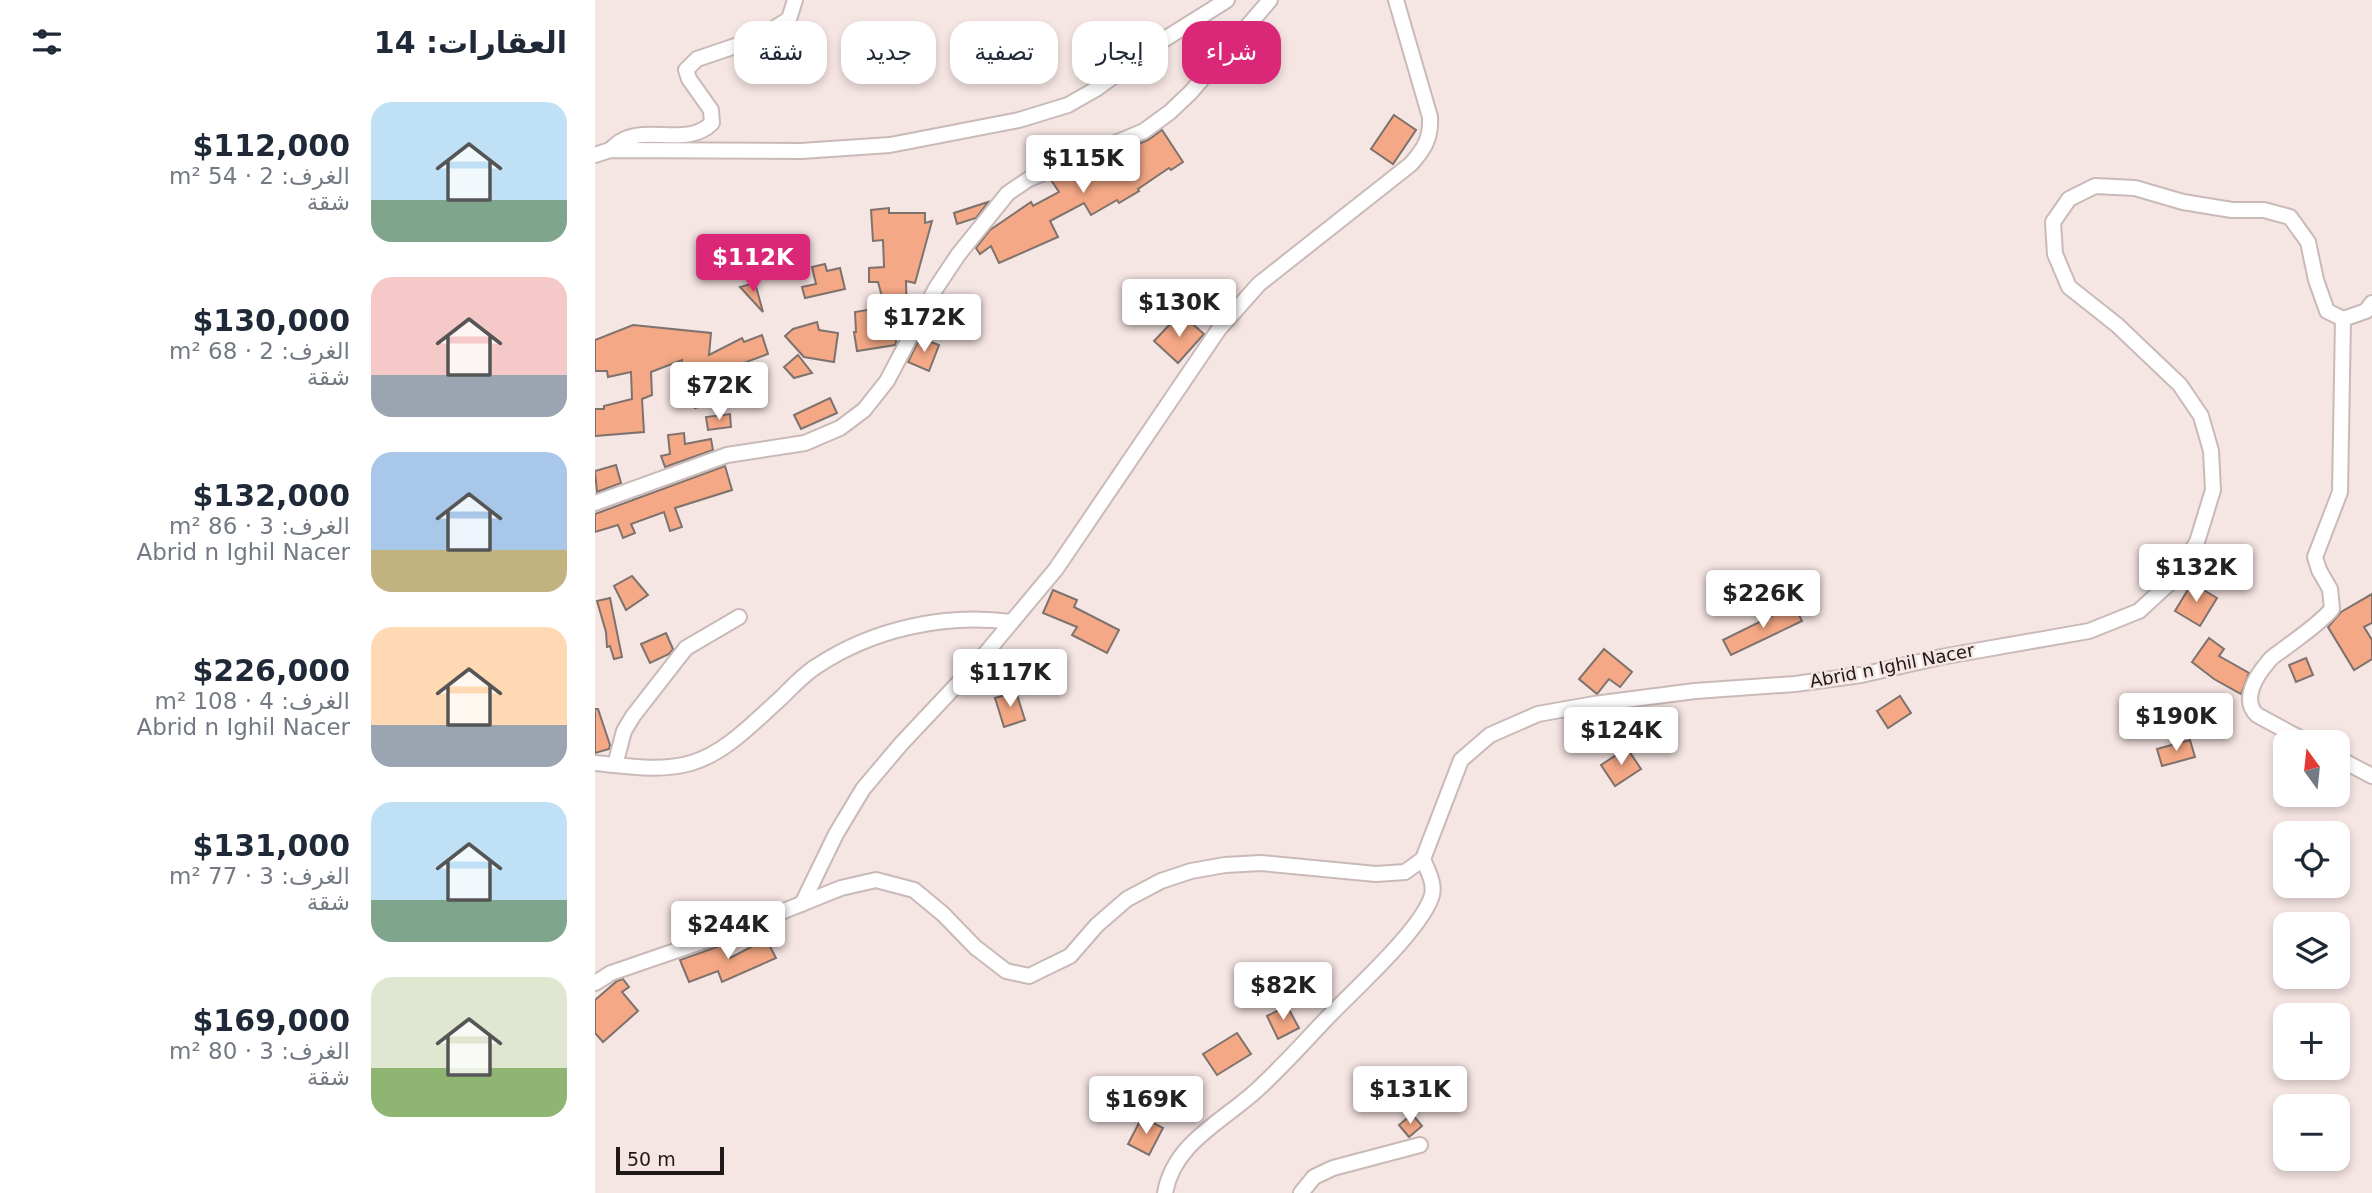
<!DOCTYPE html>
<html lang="ar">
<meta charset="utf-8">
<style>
:root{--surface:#fff;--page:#f6f6f7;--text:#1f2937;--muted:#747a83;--accent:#db2777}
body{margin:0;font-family:"DejaVu Sans",Cairo,sans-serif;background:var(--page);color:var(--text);direction:rtl;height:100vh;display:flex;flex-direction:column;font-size:26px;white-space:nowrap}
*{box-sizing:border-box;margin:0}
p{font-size:23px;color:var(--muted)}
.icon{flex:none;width:38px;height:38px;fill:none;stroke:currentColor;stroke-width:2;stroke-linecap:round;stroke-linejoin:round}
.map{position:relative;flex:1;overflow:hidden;direction:ltr}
.sheet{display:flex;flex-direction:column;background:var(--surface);width:595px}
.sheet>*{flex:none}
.banner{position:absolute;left:21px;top:21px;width:665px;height:63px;direction:rtl;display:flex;gap:14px}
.needle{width:46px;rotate:345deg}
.buttons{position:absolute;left:1678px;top:730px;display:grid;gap:14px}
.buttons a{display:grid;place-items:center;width:77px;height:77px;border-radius:14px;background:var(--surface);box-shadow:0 4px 10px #0003;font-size:35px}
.scale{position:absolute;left:21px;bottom:18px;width:108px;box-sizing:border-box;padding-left:7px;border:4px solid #1f1a19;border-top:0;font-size:19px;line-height:24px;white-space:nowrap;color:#1f1a19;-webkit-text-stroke:5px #f5e5e3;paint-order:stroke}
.price{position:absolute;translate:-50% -60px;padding:0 16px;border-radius:7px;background:#fff;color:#222;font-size:23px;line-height:46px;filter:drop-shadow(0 2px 4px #0008)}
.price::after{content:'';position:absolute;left:50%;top:42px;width:21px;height:16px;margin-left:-10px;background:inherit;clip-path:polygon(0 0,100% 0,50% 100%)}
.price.on{background:var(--accent);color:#fff}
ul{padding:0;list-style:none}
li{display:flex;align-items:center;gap:21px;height:175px;padding:0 28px}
li span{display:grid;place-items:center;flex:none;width:196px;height:140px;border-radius:21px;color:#555}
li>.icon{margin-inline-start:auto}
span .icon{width:84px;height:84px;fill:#fffc;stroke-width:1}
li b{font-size:30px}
h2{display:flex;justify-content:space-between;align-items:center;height:84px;padding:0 28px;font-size:30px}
.chip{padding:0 24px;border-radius:21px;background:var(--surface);box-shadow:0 4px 10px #0003;font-size:24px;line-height:63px}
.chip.on{background:var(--accent);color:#fff}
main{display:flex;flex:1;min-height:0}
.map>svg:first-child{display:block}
.building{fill:#f4a885;stroke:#7e726d;stroke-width:2}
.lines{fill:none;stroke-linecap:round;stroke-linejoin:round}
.minor-casing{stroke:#c9bab8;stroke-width:18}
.minor{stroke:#fff;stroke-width:14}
.labels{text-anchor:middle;stroke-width:5;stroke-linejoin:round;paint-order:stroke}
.street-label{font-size:18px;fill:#1f1a19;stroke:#f5e5e3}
</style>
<main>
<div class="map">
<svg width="1777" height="1193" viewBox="0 0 1777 1193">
<rect width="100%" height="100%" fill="#f5e5e3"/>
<g class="building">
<path d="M799 115 821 130 798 164 776 149Z"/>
<path d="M567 130 588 162 576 170 574 168 543 189 544 191 524 203 522 200 496 215 489 203 455 221 463 237 404 263 396 246 385 254 381 248 395 230 436 202 438 206 464 192 456 180 553 140Z"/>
<path d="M393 202 381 218 362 224 359 213Z"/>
<path d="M294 208V213H330V223L337 221 320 283 311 281 312 317 298 318 301 342 300 345 262 351 259 332H261L260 312 284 308V306L289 304 283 282H274V268L289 267 288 240 278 241 276 210Z"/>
<path d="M230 264 232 271 245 268 250 289 210 298 207 287 221 284 217 267Z"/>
<path d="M160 283 168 312 145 287Z"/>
<path d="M580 319 588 326 593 320 609 334 583 363 559 341Z"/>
<path d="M222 322 224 330 243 333 239 362 209 357 190 336 198 329Z"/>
<path d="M38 325 116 333 114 355 147 338 149 342 167 335 173 354 140 366 144 380 106 376 113 404 100 408 97 394 84 393 87 360 56 372 57 395 47 399 49 432 0 436V409H9V406L37 399 36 372 13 377 12 371H0V340Z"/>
<path d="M325 338 344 345 334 371 313 362Z"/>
<path d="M203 355 217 373 199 378 189 367Z"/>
<path d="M235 398 242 413 206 429 199 415Z"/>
<path d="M135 414 136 427 113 430 111 417Z"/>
<path d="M89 433 90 444 116 439 118 450 70 467 66 456 75 454 73 435Z"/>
<path d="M21 465 26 483 2 492 0 471Z"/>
<path d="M130 466 137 490 80 508 87 527 75 531 69 512 36 524 40 533 28 538 23 525 0 532V514Z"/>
<path d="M37 576 53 595 31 610 19 586Z"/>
<path d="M1597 583 1622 598 1605 626 1580 611Z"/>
<path d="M458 590 482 600 479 607 524 630 512 653 477 635 482 627 448 613Z"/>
<path d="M1777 594V623L1769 627 1777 640V659L1759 670 1733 627 1746 612Z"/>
<path d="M15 598 27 657 19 659 15 646 12 647 11 632 2 601Z"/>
<path d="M1199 605 1207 621 1136 655 1128 640Z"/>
<path d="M71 633 78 649 74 654 55 663 46 644Z"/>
<path d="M1614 638 1629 649 1624 656 1654 673 1646 694 1619 679 1597 662Z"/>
<path d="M1009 649 1037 672 1025 687 1014 679 1002 694 984 679Z"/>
<path d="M1711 658 1718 675 1701 682 1694 665Z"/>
<path d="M421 692 430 720 409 727 400 698Z"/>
<path d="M1305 696 1316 713 1293 728 1282 711Z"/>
<path d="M0 709H3L15 745 14 749 0 753Z"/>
<path d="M1595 740 1600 757 1567 766 1562 749Z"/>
<path d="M1032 748 1046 769 1020 786 1006 765Z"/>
<path d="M169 935 181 958 127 982 123 971 94 982 85 960 130 944 135 958 158 946 156 942Z"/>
<path d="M28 979 34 987 27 992 43 1011 8 1042 0 1033V1000L22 981Z"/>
<path d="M692 1006 704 1028 683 1039 672 1016Z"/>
<path d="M642 1033 656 1054 622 1075 608 1054Z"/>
<path d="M817 1114 827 1126 814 1137 804 1125Z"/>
<path d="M547 1117 568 1128 554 1155 533 1144Z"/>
</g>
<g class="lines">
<defs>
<g id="minor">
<path d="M15 150C19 147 23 142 28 140 56 126 93 147 117 123L116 110 94 79 91 70 102 59 164 38 194 19 200 0"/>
<path d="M0 155 15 150 206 151 295 145 424 120 473 105 501 89 565 42 632 0"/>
<path d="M0 503 132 455 210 443 245 428 269 410 292 381 341 288 363 255 413 193 434 179 549 131 575 112 596 92 675 0"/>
<path d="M1712 742 1662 715C1646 700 1661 676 1673 662 1677 656 1685 652 1690 648 1707 635 1724 624 1737 609L1735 589 1724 570 1720 557 1745 492 1748 319"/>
<path d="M1743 758 1777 776"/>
<path d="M0 763C31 766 66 772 96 763 131 753 160 721 186 698 197 687 209 674 222 666 278 629 350 613 416 622"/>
<path d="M20 765 29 731 38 716 91 648 144 617"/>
<path d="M207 904 241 834 268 789 306 744 385 660 461 569 624 329 664 284 816 164C830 148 836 138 835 117L801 0"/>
<path d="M0 983 16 973 144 929 246 888 281 880 319 890 348 914 380 947 411 971 434 976 475 956 502 925 532 899 566 881 596 871 630 865 666 863 781 874 810 872 828 859 866 760 895 735 943 714 999 704 1100 691 1200 684 1266 675 1346 657 1494 631 1544 611 1580 578 1602 542 1618 490 1616 451 1606 416 1585 385 1522 325 1474 287 1460 254 1458 222 1474 199 1500 186 1540 188 1588 202 1637 210H1669L1695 217 1713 242 1721 280 1732 311 1748 319 1771 311 1777 303"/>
<path d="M570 1193C579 1142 629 1121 663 1089 688 1066 711 1040 734 1016 760 989 828 928 837 895 840 882 832 870 828 859"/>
<path d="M706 1193 719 1177 738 1168 825 1145"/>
</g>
</defs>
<use href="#minor" class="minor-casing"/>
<use href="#minor" class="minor"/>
</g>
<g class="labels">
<g class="street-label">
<text transform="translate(1297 666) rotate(-11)" y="6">Abrid n Ighil Nacer</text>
</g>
</g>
</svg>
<div class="buttons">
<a><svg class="needle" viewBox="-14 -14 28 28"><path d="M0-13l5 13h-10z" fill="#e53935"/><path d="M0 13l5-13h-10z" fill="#747a83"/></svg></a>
<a><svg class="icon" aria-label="locate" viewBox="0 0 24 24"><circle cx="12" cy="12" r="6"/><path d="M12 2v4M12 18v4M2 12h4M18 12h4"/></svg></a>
<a><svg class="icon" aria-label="layers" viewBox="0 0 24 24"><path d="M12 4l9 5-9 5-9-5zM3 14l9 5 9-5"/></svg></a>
<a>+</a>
<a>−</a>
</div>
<div class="scale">50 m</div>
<b class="price" style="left:488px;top:195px">$115K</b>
<b class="price on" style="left:158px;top:294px">$112K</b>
<b class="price" style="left:584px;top:339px">$130K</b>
<b class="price" style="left:329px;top:354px">$172K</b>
<b class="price" style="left:124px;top:422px">$72K</b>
<b class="price" style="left:1601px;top:604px">$132K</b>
<b class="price" style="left:1168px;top:630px">$226K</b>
<b class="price" style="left:415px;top:709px">$117K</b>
<b class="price" style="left:1581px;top:753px">$190K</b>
<b class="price" style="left:1026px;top:767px">$124K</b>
<b class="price" style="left:133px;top:961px">$244K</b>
<b class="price" style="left:688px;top:1022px">$82K</b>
<b class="price" style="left:815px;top:1126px">$131K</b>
<b class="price" style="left:551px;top:1136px">$169K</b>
<div class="banner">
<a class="chip on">شراء</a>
<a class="chip">إيجار</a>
<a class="chip">تصفية</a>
<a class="chip">جديد</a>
<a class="chip">شقة</a>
</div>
</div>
<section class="sheet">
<h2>العقارات: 14<svg class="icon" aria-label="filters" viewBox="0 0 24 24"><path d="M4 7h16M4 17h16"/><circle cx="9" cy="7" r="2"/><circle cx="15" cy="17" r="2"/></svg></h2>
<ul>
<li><span style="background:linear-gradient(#bfe0f5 70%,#7fa58c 0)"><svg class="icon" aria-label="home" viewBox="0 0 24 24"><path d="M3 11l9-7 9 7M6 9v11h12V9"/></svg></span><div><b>$112,000</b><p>الغرف: 2 · 54 m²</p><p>شقة</p></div></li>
<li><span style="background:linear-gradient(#f6c9c9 70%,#9aa5b1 0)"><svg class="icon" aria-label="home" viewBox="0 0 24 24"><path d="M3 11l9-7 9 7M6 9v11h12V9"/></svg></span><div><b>$130,000</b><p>الغرف: 2 · 68 m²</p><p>شقة</p></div></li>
<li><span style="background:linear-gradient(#a9c7e8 70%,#c2b280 0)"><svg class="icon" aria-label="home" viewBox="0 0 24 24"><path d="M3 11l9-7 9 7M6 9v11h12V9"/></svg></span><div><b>$132,000</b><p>الغرف: 3 · 86 m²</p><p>Abrid n Ighil Nacer</p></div></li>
<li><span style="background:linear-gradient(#ffd9b3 70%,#9aa5b1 0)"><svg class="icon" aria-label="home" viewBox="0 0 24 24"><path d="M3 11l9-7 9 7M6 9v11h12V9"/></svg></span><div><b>$226,000</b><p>الغرف: 4 · 108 m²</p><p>Abrid n Ighil Nacer</p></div></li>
<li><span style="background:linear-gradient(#bfe0f5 70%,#7fa58c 0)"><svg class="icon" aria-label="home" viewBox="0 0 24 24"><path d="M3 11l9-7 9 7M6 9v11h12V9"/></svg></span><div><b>$131,000</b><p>الغرف: 3 · 77 m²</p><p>شقة</p></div></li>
<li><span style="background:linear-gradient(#dfe7d0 65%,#8fb573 0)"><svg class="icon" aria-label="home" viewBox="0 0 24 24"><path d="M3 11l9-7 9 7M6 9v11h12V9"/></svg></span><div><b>$169,000</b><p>الغرف: 3 · 80 m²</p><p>شقة</p></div></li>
</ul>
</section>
</main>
